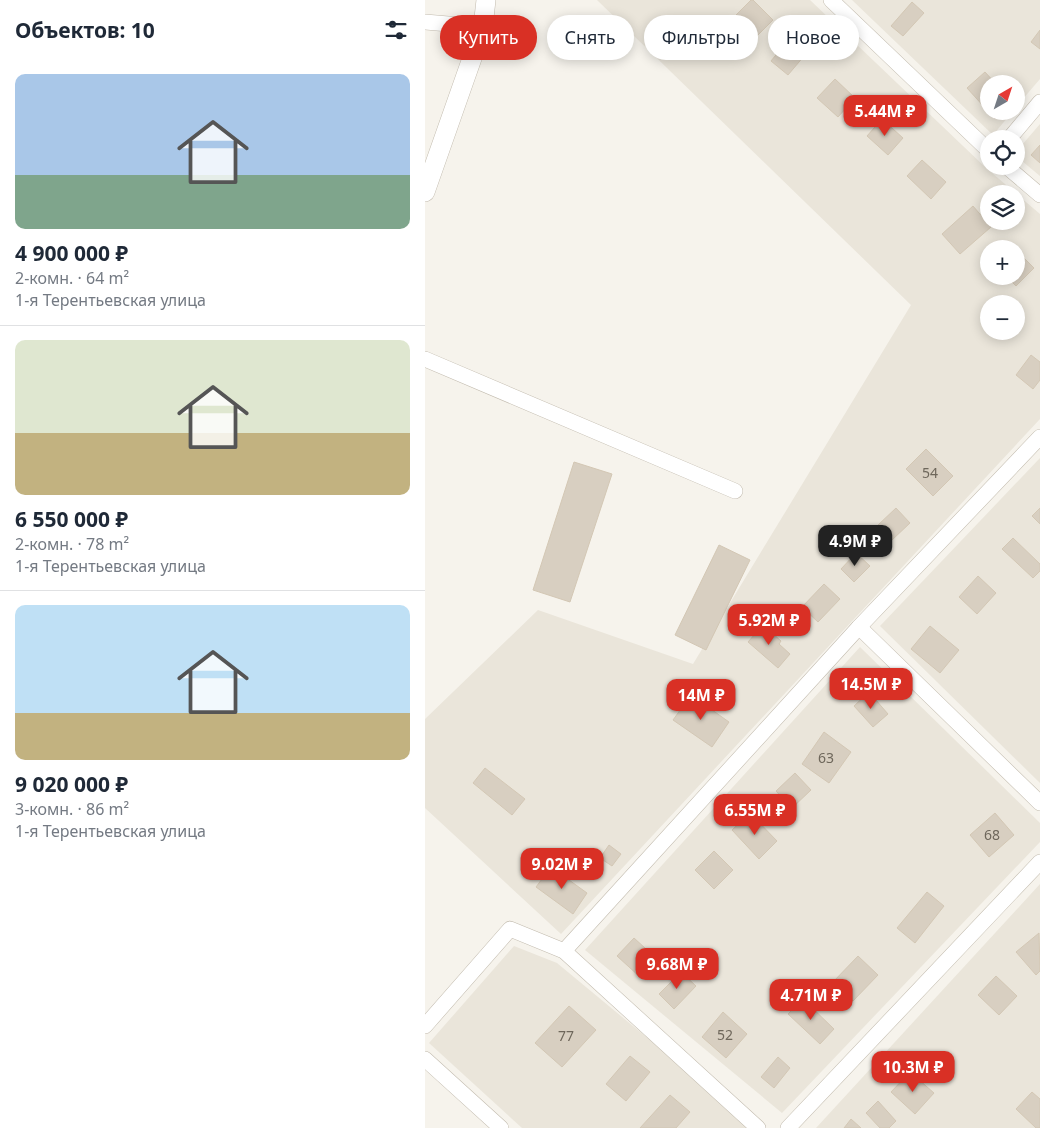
<!DOCTYPE html>
<html lang="ru">
<meta charset="utf-8">
<style>
:root{--surface:#fff;--page:#f6f6f7;--text:#1f2937;--muted:#747a83;--line:#e0e1e3;--accent:#d93025}
body{margin:0;font-family:"Noto Sans",sans-serif;background:var(--page);color:var(--text);height:100vh;display:flex;flex-direction:column;font-size:19px;white-space:nowrap}
*{box-sizing:border-box;margin:0}
p{font-size:16px;color:var(--muted)}
.icon{flex:none;width:28px;height:28px;fill:none;stroke:currentColor;stroke-width:2;stroke-linecap:round;stroke-linejoin:round}
.map{position:relative;flex:1;overflow:hidden}
.side{display:flex;flex-direction:column;background:var(--surface);width:425px}
.side>*{flex:none}
.hud{position:absolute;left:15px;top:15px;width:475px;height:45px;display:flex;gap:10px}
.needle{width:32px;rotate:39deg}
.tools{position:absolute;left:555px;top:75px;display:grid;gap:10px}
.tools a{display:grid;place-items:center;width:45px;height:45px;border-radius:50%;background:var(--surface);box-shadow:0 2px 12px #0003;font-size:25px}
.price{position:absolute;translate:-50% -42px;padding:0 11px;border-radius:10px;background:var(--accent);color:#fff;font-size:16px;line-height:32px;filter:drop-shadow(0 1px 2px #0008)}
.price::after{content:'';position:absolute;left:50%;top:30px;width:15px;height:11px;margin-left:-8px;background:inherit;clip-path:polygon(0 0,100% 0,50% 100%)}
.price.selected{background:#222;color:#fff}
ul{padding:0;list-style:none}
li{display:grid;align-content:center;gap:10px;height:265px;padding:0 15px}
li+li{border-top:1px solid var(--line)}
li span{display:grid;place-items:center;height:155px;border-radius:10px;color:#555}
li>.icon{margin-inline-start:auto}
span .icon{width:90px;height:90px;fill:#fffc;stroke-width:1}
li b{font-size:21px}
h2{display:flex;justify-content:space-between;align-items:center;height:60px;padding:0 15px;font-size:21px}
.chip{padding:0 18px;border-radius:22px;background:var(--surface);box-shadow:0 2px 12px #0003;font-size:18px;line-height:45px}
.chip.selected{background:var(--accent);color:#fff}
main{display:flex;flex:1;min-height:0}
.map>svg:first-child{display:block}
.residential{fill:#eae5da;fill-rule:evenodd}
.building{fill:#d8cfc1;stroke:#d3c7b4}
.lines{fill:none;stroke-linecap:round;stroke-linejoin:round}
.minor-casing{stroke:#c2bbae;stroke-width:16}
.tertiary-casing{stroke:#c2bbae;stroke-width:20}
.minor{stroke:#fff;stroke-width:15}
.tertiary{stroke:#fff;stroke-width:19}
.labels{text-anchor:middle;stroke-width:5;stroke-linejoin:round;paint-order:stroke}
.number-label{font-size:14px;fill:#6e675b}
</style>
<main>
<section class="side">
<h2>Объектов: 10<svg class="icon" aria-label="filters" viewBox="0 0 24 24"><path d="M4 7h16M4 17h16"/><circle cx="9" cy="7" r="2"/><circle cx="15" cy="17" r="2"/></svg></h2>
<ul>
<li><span style="background:linear-gradient(#a9c7e8 65%,#7fa58c 0)"><svg class="icon" aria-label="home" viewBox="0 0 24 24"><path d="M3 11l9-7 9 7M6 9v11h12V9"/></svg></span><div><b>4 900 000 ₽</b><p>2-комн. · 64 m²</p><p>1-я Терентьевская улица</p></div></li>
<li><span style="background:linear-gradient(#dfe7d0 60%,#c2b280 0)"><svg class="icon" aria-label="home" viewBox="0 0 24 24"><path d="M3 11l9-7 9 7M6 9v11h12V9"/></svg></span><div><b>6 550 000 ₽</b><p>2-комн. · 78 m²</p><p>1-я Терентьевская улица</p></div></li>
<li><span style="background:linear-gradient(#bfe0f5 70%,#c2b280 0)"><svg class="icon" aria-label="home" viewBox="0 0 24 24"><path d="M3 11l9-7 9 7M6 9v11h12V9"/></svg></span><div><b>9 020 000 ₽</b><p>3-комн. · 86 m²</p><p>1-я Терентьевская улица</p></div></li>
</ul>
</section>
<div class="map">
<svg width="615" height="1128" viewBox="0 0 615 1128">
<rect width="100%" height="100%" fill="#f6f3ec"/>
<g class="residential">
<path d="M172 0H385L559 166 615 214V419L136 934 0 808V719L113 610 268 664 486 305ZM564 194H591V221H564ZM564 249H591V276H564ZM564 304H591V331H564Z"/>
<path d="M427 0H615V79L591 107V84H564V111H588L568 135Z"/>
<path d="M615 124V176L591 156V152Z"/>
<path d="M615 458V783L455 626Z"/>
<path d="M435 647 615 823V842L357 1113 160 950Z"/>
<path d="M615 884V1128H391Z"/>
<path d="M89 946 132 963 331 1128H97L4 1043Z"/>
</g>
<g class="building">
<path d="M326 0H328L348 20 321 47 300 26Z"/>
<path d="M487 2 499 13 478 36 466 26Z"/>
<path d="M615 30V49L606 42Z"/>
<path d="M368 34 385 49 363 75 346 61Z"/>
<path d="M560 72 571 84H564V111H578L570 119 542 88Z"/>
<path d="M410 79 430 98 413 117 392 98Z"/>
<path d="M457 119 478 138 463 155 442 136Z"/>
<path d="M615 145V163L606 155Z"/>
<path d="M497 160 521 182 506 199 482 176Z"/>
<path d="M548 206 566 227 535 254 517 234Z"/>
<path d="M584 243 590 249H579Z"/>
<path d="M591 250 609 268 591 286 581 276H591Z"/>
<path d="M606 355 615 362V380L608 389 591 375Z"/>
<path d="M501 449 528 476 508 496 481 469Z"/>
<path d="M149 462 187 474 145 602 108 590Z"/>
<path d="M471 508 485 523 467 540 453 525Z"/>
<path d="M615 508V524L607 516Z"/>
<path d="M588 538 615 564V571L608 578 577 549Z"/>
<path d="M294 545 325 560 281 650 250 635Z"/>
<path d="M431 553 445 566 429 582 416 569Z"/>
<path d="M553 576 571 593 552 614 534 597Z"/>
<path d="M399 584 415 599 393 622 377 607Z"/>
<path d="M338 625 356 641 354 644 365 654 353 668 323 642Z"/>
<path d="M505 626 534 650 515 673 486 649Z"/>
<path d="M444 692 463 714 448 727 429 706Z"/>
<path d="M266 695 304 722 287 747 248 720Z"/>
<path d="M399 732 426 752 404 783 377 764Z"/>
<path d="M60 768 100 799 87 815 48 783Z"/>
<path d="M370 773 386 790 367 808 351 791Z"/>
<path d="M325 813 352 841 334 859 307 830Z"/>
<path d="M570 813 589 835 564 857 545 835Z"/>
<path d="M184 845 196 854 187 866 175 858Z"/>
<path d="M289 851 308 870 289 889 270 870Z"/>
<path d="M126 867 162 893 148 914 111 887Z"/>
<path d="M502 892 519 906 490 943 472 928Z"/>
<path d="M614 933 615 971 611 975 591 952Z"/>
<path d="M209 938 232 959 215 977 192 956Z"/>
<path d="M433 956 453 975 428 1001 408 982Z"/>
<path d="M256 972 271 986 249 1009 234 994Z"/>
<path d="M571 976 592 996 574 1015 553 995Z"/>
<path d="M378 999 409 1029 395 1044 363 1014Z"/>
<path d="M144 1006 171 1030 137 1067 110 1043Z"/>
<path d="M298 1012 322 1034 301 1058 277 1037Z"/>
<path d="M205 1056 225 1072 201 1101 181 1084Z"/>
<path d="M353 1057 365 1068 349 1088 336 1077Z"/>
<path d="M485 1072 509 1093 490 1114 466 1092Z"/>
<path d="M607 1092 615 1099V1128H611L591 1109Z"/>
<path d="M245 1095 265 1112 251 1128H215Z"/>
<path d="M453 1101 471 1121 464 1128H455L441 1113Z"/>
<path d="M426 1119 436 1128H419Z"/>
</g>
<g class="lines">
<defs>
<g id="minor">
<path d="M406 0 564 151"/>
<path d="M0 22 58 27"/>
<path d="M584 139 615 102"/>
<path d="M581 166 615 195"/>
<path d="M0 359 310 491"/>
<path d="M434 627 615 803"/>
<path d="M139 951 434 627 615 437"/>
<path d="M0 1026 85 929 139 951 333 1128"/>
<path d="M0 1059 76 1128"/>
<path d="M363 1128 615 862"/>
</g>
<path id="tertiary" d="M0 192 58 27 61 0"/>
</defs>
<use href="#minor" class="minor-casing"/>
<use href="#tertiary" class="tertiary-casing"/>
<use href="#minor" class="minor"/>
<use href="#tertiary" class="tertiary"/>
</g>
<g class="labels">
<g class="number-label">
<text x="505" y="478">54</text>
<text x="401" y="763">63</text>
<text x="567" y="840">68</text>
<text x="300" y="1040">52</text>
<text x="141" y="1041">77</text>
</g>
</g>
</svg>
<div class="tools">
<a><svg class="needle" viewBox="-14 -14 28 28"><path d="M0-13l5 13h-10z" fill="#e53935"/><path d="M0 13l5-13h-10z" fill="#747a83"/></svg></a>
<a><svg class="icon" aria-label="locate" viewBox="0 0 24 24"><circle cx="12" cy="12" r="6"/><path d="M12 2v4M12 18v4M2 12h4M18 12h4"/></svg></a>
<a><svg class="icon" aria-label="layers" viewBox="0 0 24 24"><path d="M12 4l9 5-9 5-9-5zM3 14l9 5 9-5"/></svg></a>
<a>+</a>
<a>−</a>
</div>
<b class="price" style="left:460px;top:137px">5.44M ₽</b>
<b class="price selected" style="left:430px;top:567px">4.9M ₽</b>
<b class="price" style="left:344px;top:646px">5.92M ₽</b>
<b class="price" style="left:446px;top:710px">14.5M ₽</b>
<b class="price" style="left:276px;top:721px">14M ₽</b>
<b class="price" style="left:330px;top:836px">6.55M ₽</b>
<b class="price" style="left:137px;top:890px">9.02M ₽</b>
<b class="price" style="left:252px;top:990px">9.68M ₽</b>
<b class="price" style="left:386px;top:1021px">4.71M ₽</b>
<b class="price" style="left:488px;top:1093px">10.3M ₽</b>
<div class="hud">
<a class="chip selected">Купить</a>
<a class="chip">Снять</a>
<a class="chip">Фильтры</a>
<a class="chip">Новое</a>
</div>
</div>
</main>
